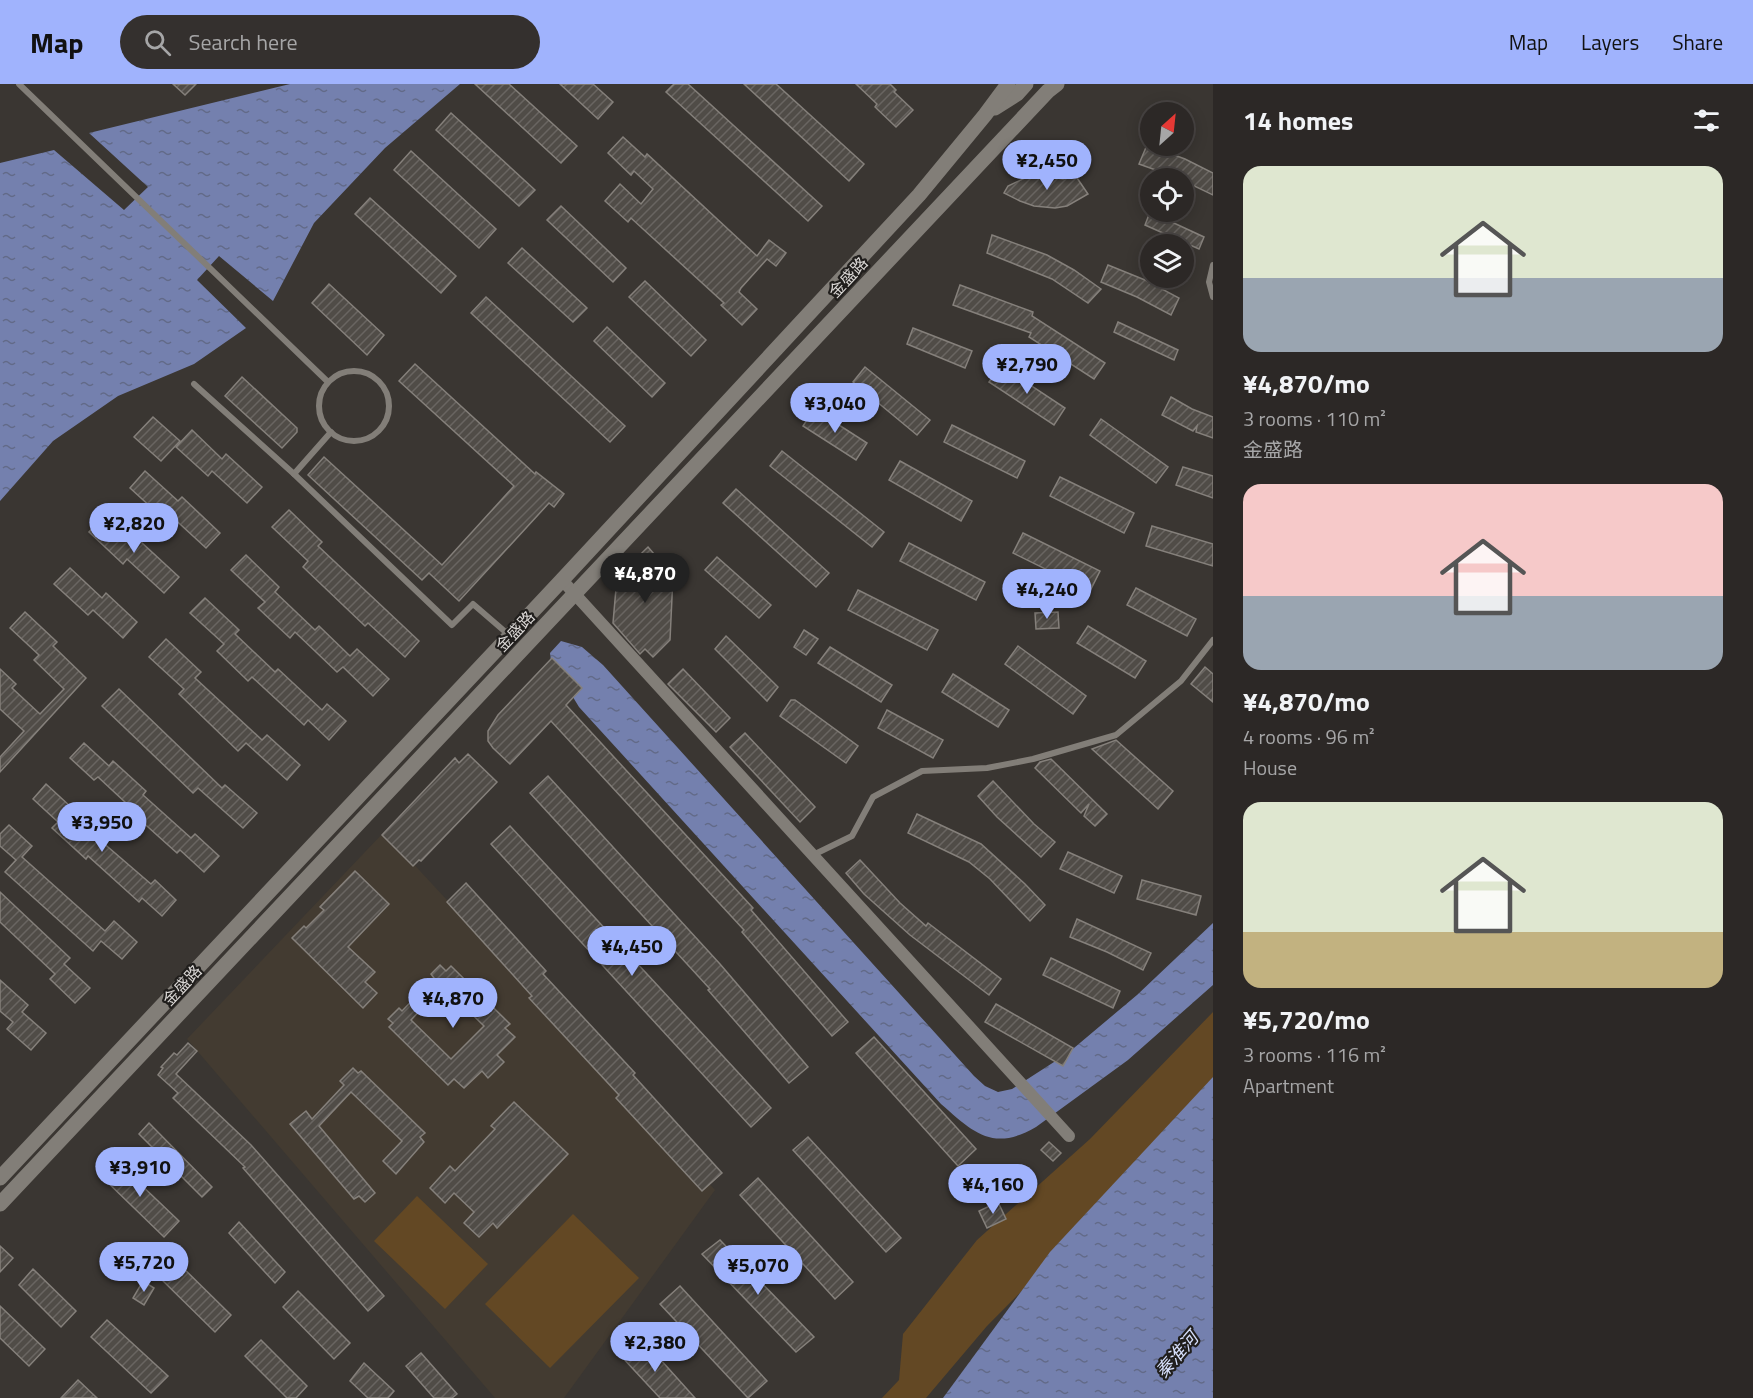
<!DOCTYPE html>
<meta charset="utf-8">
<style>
:root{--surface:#2c2826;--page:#34302e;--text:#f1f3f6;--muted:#a6a6a7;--line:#484443;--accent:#a0b3fd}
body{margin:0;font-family:"Titillium Web","Noto Sans SC",sans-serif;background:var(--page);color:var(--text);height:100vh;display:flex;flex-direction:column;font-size:22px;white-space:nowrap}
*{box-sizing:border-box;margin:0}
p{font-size:20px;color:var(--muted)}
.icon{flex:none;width:33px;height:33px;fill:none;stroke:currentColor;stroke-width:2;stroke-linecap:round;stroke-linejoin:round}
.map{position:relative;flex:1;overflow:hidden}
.drawer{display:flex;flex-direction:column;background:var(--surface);width:540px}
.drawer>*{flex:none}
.needle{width:39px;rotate:27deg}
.buttons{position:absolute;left:1140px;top:18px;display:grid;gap:12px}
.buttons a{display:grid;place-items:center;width:54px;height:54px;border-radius:50%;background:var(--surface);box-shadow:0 3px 15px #0003,0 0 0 2px var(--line);font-size:30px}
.price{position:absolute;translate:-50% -51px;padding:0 14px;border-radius:21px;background:var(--accent);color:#111;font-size:20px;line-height:39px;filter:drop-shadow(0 2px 3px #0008)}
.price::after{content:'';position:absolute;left:50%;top:36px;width:18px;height:14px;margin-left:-9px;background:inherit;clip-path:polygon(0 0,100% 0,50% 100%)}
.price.current{background:#222;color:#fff}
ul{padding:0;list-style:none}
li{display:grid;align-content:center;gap:12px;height:318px;padding:0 30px}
li span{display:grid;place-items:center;height:186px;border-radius:18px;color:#555}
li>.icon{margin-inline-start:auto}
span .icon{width:108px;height:108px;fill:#fffc;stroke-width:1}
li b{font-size:26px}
h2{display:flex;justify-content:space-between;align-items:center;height:72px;padding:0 30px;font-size:26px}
header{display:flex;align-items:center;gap:36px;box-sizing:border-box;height:84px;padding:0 30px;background:var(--accent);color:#111}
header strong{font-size:28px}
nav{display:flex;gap:33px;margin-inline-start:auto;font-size:21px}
.search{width:420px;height:54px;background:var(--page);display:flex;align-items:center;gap:15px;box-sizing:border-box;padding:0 21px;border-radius:33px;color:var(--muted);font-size:22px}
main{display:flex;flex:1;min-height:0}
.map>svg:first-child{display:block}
.built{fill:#433b31}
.park{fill:#634824}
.water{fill:url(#water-ripples)}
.building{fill:url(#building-hatch);stroke:#85807b;stroke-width:1.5;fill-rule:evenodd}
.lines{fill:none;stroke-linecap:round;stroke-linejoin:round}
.lane{stroke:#827e78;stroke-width:6}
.street{stroke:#827e78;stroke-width:12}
.secondary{stroke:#827e78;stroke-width:15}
.labels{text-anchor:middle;stroke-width:4.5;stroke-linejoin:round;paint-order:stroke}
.street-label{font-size:16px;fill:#dbd8d6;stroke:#201e1c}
.water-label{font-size:18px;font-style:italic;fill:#d7e0fd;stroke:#201e1c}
</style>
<header>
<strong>Map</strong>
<div class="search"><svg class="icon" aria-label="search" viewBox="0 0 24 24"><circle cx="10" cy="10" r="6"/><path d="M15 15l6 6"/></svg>Search here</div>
<nav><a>Map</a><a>Layers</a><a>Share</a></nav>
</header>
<main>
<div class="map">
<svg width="1213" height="1314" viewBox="0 0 1213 1314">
<defs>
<pattern id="water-ripples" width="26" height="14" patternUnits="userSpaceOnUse" patternTransform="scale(1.5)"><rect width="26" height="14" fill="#7480ae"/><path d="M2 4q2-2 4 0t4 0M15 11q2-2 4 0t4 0" fill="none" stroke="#626a88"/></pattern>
<pattern id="building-hatch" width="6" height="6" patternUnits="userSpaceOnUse" patternTransform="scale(1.5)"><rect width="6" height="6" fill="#504c47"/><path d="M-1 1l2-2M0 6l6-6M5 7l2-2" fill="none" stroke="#696561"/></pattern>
</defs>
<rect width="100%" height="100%" fill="#3a3632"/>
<path class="built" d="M384 748 715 1106 564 1314H495L187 955Z"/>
<g class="park">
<path d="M1213 928V1014L987 1242 926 1314H882L899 1296 903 1250 977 1156 1090 1055Z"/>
<path d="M417 1112 488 1180 445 1225 374 1157Z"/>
<path d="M573 1130 639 1194 550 1284 485 1220Z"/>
</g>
<g class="water">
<path d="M290 0H460L385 64 314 139 273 217 219 172 197 196 246 244 194 280 118 312 53 357 0 417V79L54 66 124 126 148 103 89 49Z"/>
<path d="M561 557 582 563 603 581 974 992 985 1002 998 1008 1012 1005 1068 969 1137 911 1213 839V901L1128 976 1036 1043C993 1068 974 1049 941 1020L579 623 551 577 550 569Z"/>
<path d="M1213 993V1314H943L1050 1168Z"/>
</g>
<g class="building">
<path d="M173 0H196L185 11Z"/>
<path d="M475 0H509L577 62 561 79Z"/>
<path d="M560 0H593L613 18 598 35Z"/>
<path d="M674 0H688L822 122 808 137 666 8Z"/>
<path d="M744 0H776L864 80 849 97Z"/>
<path d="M856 0H890L896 6 894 8 913 26 896 43 875 23 877 20Z"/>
<path d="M451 29 535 106 519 122 436 46Z"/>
<path d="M623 53 645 73 647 70 757 172 769 156 786 169 776 182 767 175 741 204 739 208 757 225 742 241 721 221 724 219 631 134 628 138 605 117 620 100 641 120 653 105 634 87 631 91 608 69Z"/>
<path d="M1147 61 1185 75 1213 89V111L1184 97V94H1178L1139 80Z"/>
<path d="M411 67 496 145 479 164 394 86Z"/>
<path d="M1075 91 1088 110 1067 122 1055 124 1034 122 1020 117 1004 109 1008 102 1027 93 1045 92 1063 95Z"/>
<path d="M370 114 456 192 441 209 355 130Z"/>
<path d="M561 122 626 184 613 198 547 136Z"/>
<path d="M1150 128 1204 153 1199 165 1145 141Z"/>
<path d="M992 151 1047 171 1074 186 1101 205 1088 219 1052 195 987 169Z"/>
<path d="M522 164 587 224 573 238 508 179Z"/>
<path d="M1108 181 1145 196 1179 214 1171 231 1137 213 1101 198Z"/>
<path d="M645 197 706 256 691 272 629 213Z"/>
<path d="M329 200 384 251 367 271 312 219Z"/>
<path d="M960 201 1033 228 1032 232 1105 279 1094 295 1029 253 1031 249 953 221Z"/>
<path d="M486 213 625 342 610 358 471 229Z"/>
<path d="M1118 238 1178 266 1174 276 1114 248Z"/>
<path d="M607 243 665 299 652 313 594 257Z"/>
<path d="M913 244 972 267 965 284 907 260Z"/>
<path d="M415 280 535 390 536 388 564 410 554 423 549 419 459 517 429 489 422 496 308 391 324 373 442 481 514 402 399 297Z"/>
<path d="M1000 281 1065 324 1054 341 989 298Z"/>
<path d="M865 283 930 336 917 351 853 298Z"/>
<path d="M242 293 297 344V348L282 364 225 312Z"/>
<path d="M1171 313 1192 325 1213 333V354L1196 348 1197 342 1193 347 1162 331Z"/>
<path d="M814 325 867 359 856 376 803 342Z"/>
<path d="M153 333 180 357 161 377 134 353Z"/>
<path d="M1101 335 1168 383 1156 399 1090 351Z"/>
<path d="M952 341 1025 377 1017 394 944 358Z"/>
<path d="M192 346 222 375 226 370 262 403 247 419 212 387 208 392 176 363Z"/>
<path d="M782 367 884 448 872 463 770 382Z"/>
<path d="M900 377 972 417 961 437 889 396Z"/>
<path d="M1183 383 1213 392V414L1176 401Z"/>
<path d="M145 387 178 417 182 413 220 449 206 464 169 430 164 435 130 404Z"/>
<path d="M1060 393 1134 429 1124 449 1050 412Z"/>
<path d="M736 405 829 489 816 503 723 419Z"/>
<path d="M289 426 322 458 318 462 419 557 405 573 368 539 365 542 303 483 308 477 272 443Z"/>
<path d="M104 432 136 462 141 458 179 493 164 509 127 475 123 480 89 448Z"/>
<path d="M1152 442 1213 460V482L1146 462Z"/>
<path d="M1023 449 1100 487 1090 507 1013 469Z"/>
<path d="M909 459 985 498 976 516 900 477Z"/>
<path d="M648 463 673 492 670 556 653 573 645 565 640 570 613 539 617 493Z"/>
<path d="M246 471 279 503 275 508 315 546 319 542 350 572 357 565 389 595 373 612 343 583 337 588 295 548 290 554 258 524 265 518 231 486Z"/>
<path d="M717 473 771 521 759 534 705 486Z"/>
<path d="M70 484 102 514 106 509 137 538 123 554 93 526 88 531 54 500Z"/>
<path d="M1136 504 1196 535 1187 552 1127 521Z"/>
<path d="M858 506 938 546 927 566 848 526Z"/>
<path d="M205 514 239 546 235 550 275 588 278 585 322 626 327 620 346 637 329 656 308 636 304 641 252 593 248 597 217 567 224 560 190 529Z"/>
<path d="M25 528 57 558 53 562 86 594 0 688V673L24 647 0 625V585L16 600 12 604 40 630 64 605 34 576 39 571 10 544Z"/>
<path d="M1058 528 1059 544 1036 545 1035 529Z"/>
<path d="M1088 542 1146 577 1135 594 1077 559Z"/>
<path d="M804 546 818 555 806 571 794 563Z"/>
<path d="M726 552 778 603 767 617 715 565Z"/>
<path d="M166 555 201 588 195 594 262 656 267 651 300 681 287 696 246 659 238 667 179 610 184 605 149 573Z"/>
<path d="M1018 562 1086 612 1073 630 1005 580Z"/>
<path d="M830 563 892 601 881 618 818 579Z"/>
<path d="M552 574 582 604 566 621 753 824 751 826 848 938 832 952 742 848 744 846 551 637 510 680 493 664 488 657V647L498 631Z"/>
<path d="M1205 583 1213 590V618L1191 600Z"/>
<path d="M683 585 730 634 716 648 668 600Z"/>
<path d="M953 590 1009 626 998 643 942 608Z"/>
<path d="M119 605 222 704 225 701 257 729 243 744 198 704 193 709 102 622Z"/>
<path d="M791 616H795L858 662 846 679 780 632Z"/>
<path d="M887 626 943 656 933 674 878 644Z"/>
<path d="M745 649 815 723 800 738 730 663Z"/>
<path d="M1116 656 1173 707 1158 725 1092 665Z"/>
<path d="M84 659 109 682 113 677 146 707 143 711 191 754 195 750 219 772 204 788 180 766 177 769 138 734 140 732 98 693 94 696 70 674Z"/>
<path d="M468 670 497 698 421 777 419 776 413 782 382 751 455 674 459 679Z"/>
<path d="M1051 675 1107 730 1095 742 1084 732 1089 720 1081 729 1035 684 1040 678Z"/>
<path d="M548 692 720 880 808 983 789 999 708 906 710 905 530 709Z"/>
<path d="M993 697 1034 740 1055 758 1041 773 997 733 978 712Z"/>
<path d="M46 700 71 723 68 727 108 763 151 800 155 796 176 816 162 832 142 814 139 818 88 772 86 775 52 744 58 738 33 715Z"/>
<path d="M917 730 981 760 1025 800 1045 821 1030 837 990 795 969 778 908 749Z"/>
<path d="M9 741 32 762 22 773 105 847 114 837 137 858 122 875 101 857 93 867 5 788 16 776 0 762V750Z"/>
<path d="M510 742 771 1024 751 1043 491 760Z"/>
<path d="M1068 768 1122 792 1114 809 1060 785Z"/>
<path d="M860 776 900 819 926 842 928 839 1001 895 989 911 910 851 864 810 846 789Z"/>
<path d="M355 787 389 820 348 863 375 888 365 898 377 909 363 924 292 854 304 842 306 844 324 826 320 823Z"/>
<path d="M1142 796 1201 812 1196 831 1137 815Z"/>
<path d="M466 799 546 887 543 890 635 989 633 991 722 1089 702 1107 616 1014 619 1011 529 914 532 912 447 818Z"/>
<path d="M0 808 70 874 64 880 90 904 75 919 50 895 55 890 0 838Z"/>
<path d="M1077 835 1151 869 1143 886 1107 868 1070 853Z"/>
<path d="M1051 874 1120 907 1113 924 1043 891Z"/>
<path d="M440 881 446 887 451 882 510 940 505 944 515 953 497 971 504 978 488 994 482 987 464 1004 454 995 448 1001 389 943 393 939 388 935 399 924 402 927 434 894 431 890ZM443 902 484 942 451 975 411 936Z"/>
<path d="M0 896 28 921 22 928 46 949 31 966 7 945 13 938 0 927Z"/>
<path d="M996 920 1073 964 1063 982 985 938Z"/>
<path d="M874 953 976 1065 958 1082 856 969Z"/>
<path d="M188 959 197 967 176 990 251 1061 384 1212 368 1227 243 1084 245 1083 173 1014 178 1009 158 991 163 984 161 983 174 969 177 971Z"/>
<path d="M353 984 358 989 361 987 425 1049 420 1053 424 1058 396 1090 383 1077 402 1057 351 1008 319 1042 375 1109 365 1118 359 1112 354 1115 290 1040 306 1027 312 1035 344 1001 340 997Z"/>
<path d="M514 1018 568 1070 497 1144 493 1139 479 1153 464 1139 474 1128 454 1109 445 1119 430 1104 450 1082 455 1087 495 1045 491 1042Z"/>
<path d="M149 1039 212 1103 202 1113 139 1050Z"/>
<path d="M808 1053 901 1154 886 1168 793 1066Z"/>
<path d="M1049 1058 1061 1069 1053 1077 1041 1066Z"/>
<path d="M115 1076 179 1137 164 1153 100 1091Z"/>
<path d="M758 1094 853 1198 835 1215 740 1111Z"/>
<path d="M998 1118 1006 1135 987 1144 979 1127Z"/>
<path d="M239 1138 285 1188 275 1199 229 1149Z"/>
<path d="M720 1156 814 1253 796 1268 702 1170Z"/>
<path d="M0 1162 13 1174 0 1188Z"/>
<path d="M174 1175 231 1231 215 1248 158 1192Z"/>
<path d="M33 1185 76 1227 61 1243 19 1201Z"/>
<path d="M143 1197 154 1204 144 1221 133 1214Z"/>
<path d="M680 1202 767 1297 748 1314 660 1220Z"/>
<path d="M298 1207 350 1259 334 1275 283 1223Z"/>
<path d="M0 1222 45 1265 29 1282 0 1254Z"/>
<path d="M107 1236 168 1292 151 1309 91 1253Z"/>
<path d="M642 1255 695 1314H660L622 1273Z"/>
<path d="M261 1256 307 1302 296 1314H287L245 1272Z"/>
<path d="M421 1269 457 1310 452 1314H434L406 1282Z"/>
<path d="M364 1279 394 1307 388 1314H368L350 1297Z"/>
<path d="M78 1296 97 1314H61Z"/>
</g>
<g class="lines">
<g class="lane">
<path d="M19 0 328 298"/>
<path d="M1213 181 1209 198 1213 213"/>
<circle cx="354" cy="322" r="35"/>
<path d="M194 300 294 390 452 541 473 520 509 551"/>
<path d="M294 390 331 348"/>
<path d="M813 771 852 752 873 713 922 687 987 684 1033 675 1116 651 1181 597 1213 556"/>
</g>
<path class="street" d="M562 496 1069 1052"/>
<g class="secondary">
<path d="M995 24 1017 10 1026 0"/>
<path d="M0 1094 562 496 919 111 985 31 1008 0"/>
<path d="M0 1120 1048 7 1057 0"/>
</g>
</g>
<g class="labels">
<g class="street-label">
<text transform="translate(848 193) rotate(-47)" y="6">金盛路</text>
<text transform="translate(515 547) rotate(-47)" y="6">金盛路</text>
<text transform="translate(182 901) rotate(-47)" y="6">金盛路</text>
</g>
<g class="water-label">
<text transform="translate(1177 1271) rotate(-49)" y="6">秦淮河</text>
</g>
</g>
</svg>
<div class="buttons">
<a><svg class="needle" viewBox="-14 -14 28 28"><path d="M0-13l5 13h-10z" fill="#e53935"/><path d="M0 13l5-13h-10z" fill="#a6a6a7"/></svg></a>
<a><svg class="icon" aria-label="locate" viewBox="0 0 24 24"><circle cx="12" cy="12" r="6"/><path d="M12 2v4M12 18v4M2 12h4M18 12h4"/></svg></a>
<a><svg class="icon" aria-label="layers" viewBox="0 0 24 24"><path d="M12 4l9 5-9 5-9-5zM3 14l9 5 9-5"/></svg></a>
</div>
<b class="price" style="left:1047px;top:107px">¥2,450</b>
<b class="price" style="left:1027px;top:311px">¥2,790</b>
<b class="price" style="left:835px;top:350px">¥3,040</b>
<b class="price" style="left:134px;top:470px">¥2,820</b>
<b class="price current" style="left:645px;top:520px">¥4,870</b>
<b class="price" style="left:1047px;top:536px">¥4,240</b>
<b class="price" style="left:102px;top:769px">¥3,950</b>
<b class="price" style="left:632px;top:893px">¥4,450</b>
<b class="price" style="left:453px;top:945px">¥4,870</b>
<b class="price" style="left:140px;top:1114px">¥3,910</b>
<b class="price" style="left:993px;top:1131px">¥4,160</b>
<b class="price" style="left:144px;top:1209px">¥5,720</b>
<b class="price" style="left:758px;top:1212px">¥5,070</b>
<b class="price" style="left:655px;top:1289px">¥2,380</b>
</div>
<section class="drawer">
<h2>14 homes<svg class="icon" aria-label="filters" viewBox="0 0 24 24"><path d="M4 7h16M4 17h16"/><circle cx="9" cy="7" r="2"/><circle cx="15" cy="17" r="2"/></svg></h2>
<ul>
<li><span style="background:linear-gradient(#dfe7d0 60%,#9aa5b1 0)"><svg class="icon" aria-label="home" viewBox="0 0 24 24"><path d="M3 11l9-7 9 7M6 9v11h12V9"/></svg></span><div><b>¥4,870/mo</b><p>3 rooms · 110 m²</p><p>金盛路</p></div></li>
<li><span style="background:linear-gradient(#f6c9c9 60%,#9aa5b1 0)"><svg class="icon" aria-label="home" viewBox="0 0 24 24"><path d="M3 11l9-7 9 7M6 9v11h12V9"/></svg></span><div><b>¥4,870/mo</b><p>4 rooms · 96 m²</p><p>House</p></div></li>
<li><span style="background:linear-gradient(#dfe7d0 70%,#c2b280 0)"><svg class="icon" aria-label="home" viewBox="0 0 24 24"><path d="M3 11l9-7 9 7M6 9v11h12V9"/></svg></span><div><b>¥5,720/mo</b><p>3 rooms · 116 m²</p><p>Apartment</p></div></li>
</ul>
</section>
</main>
